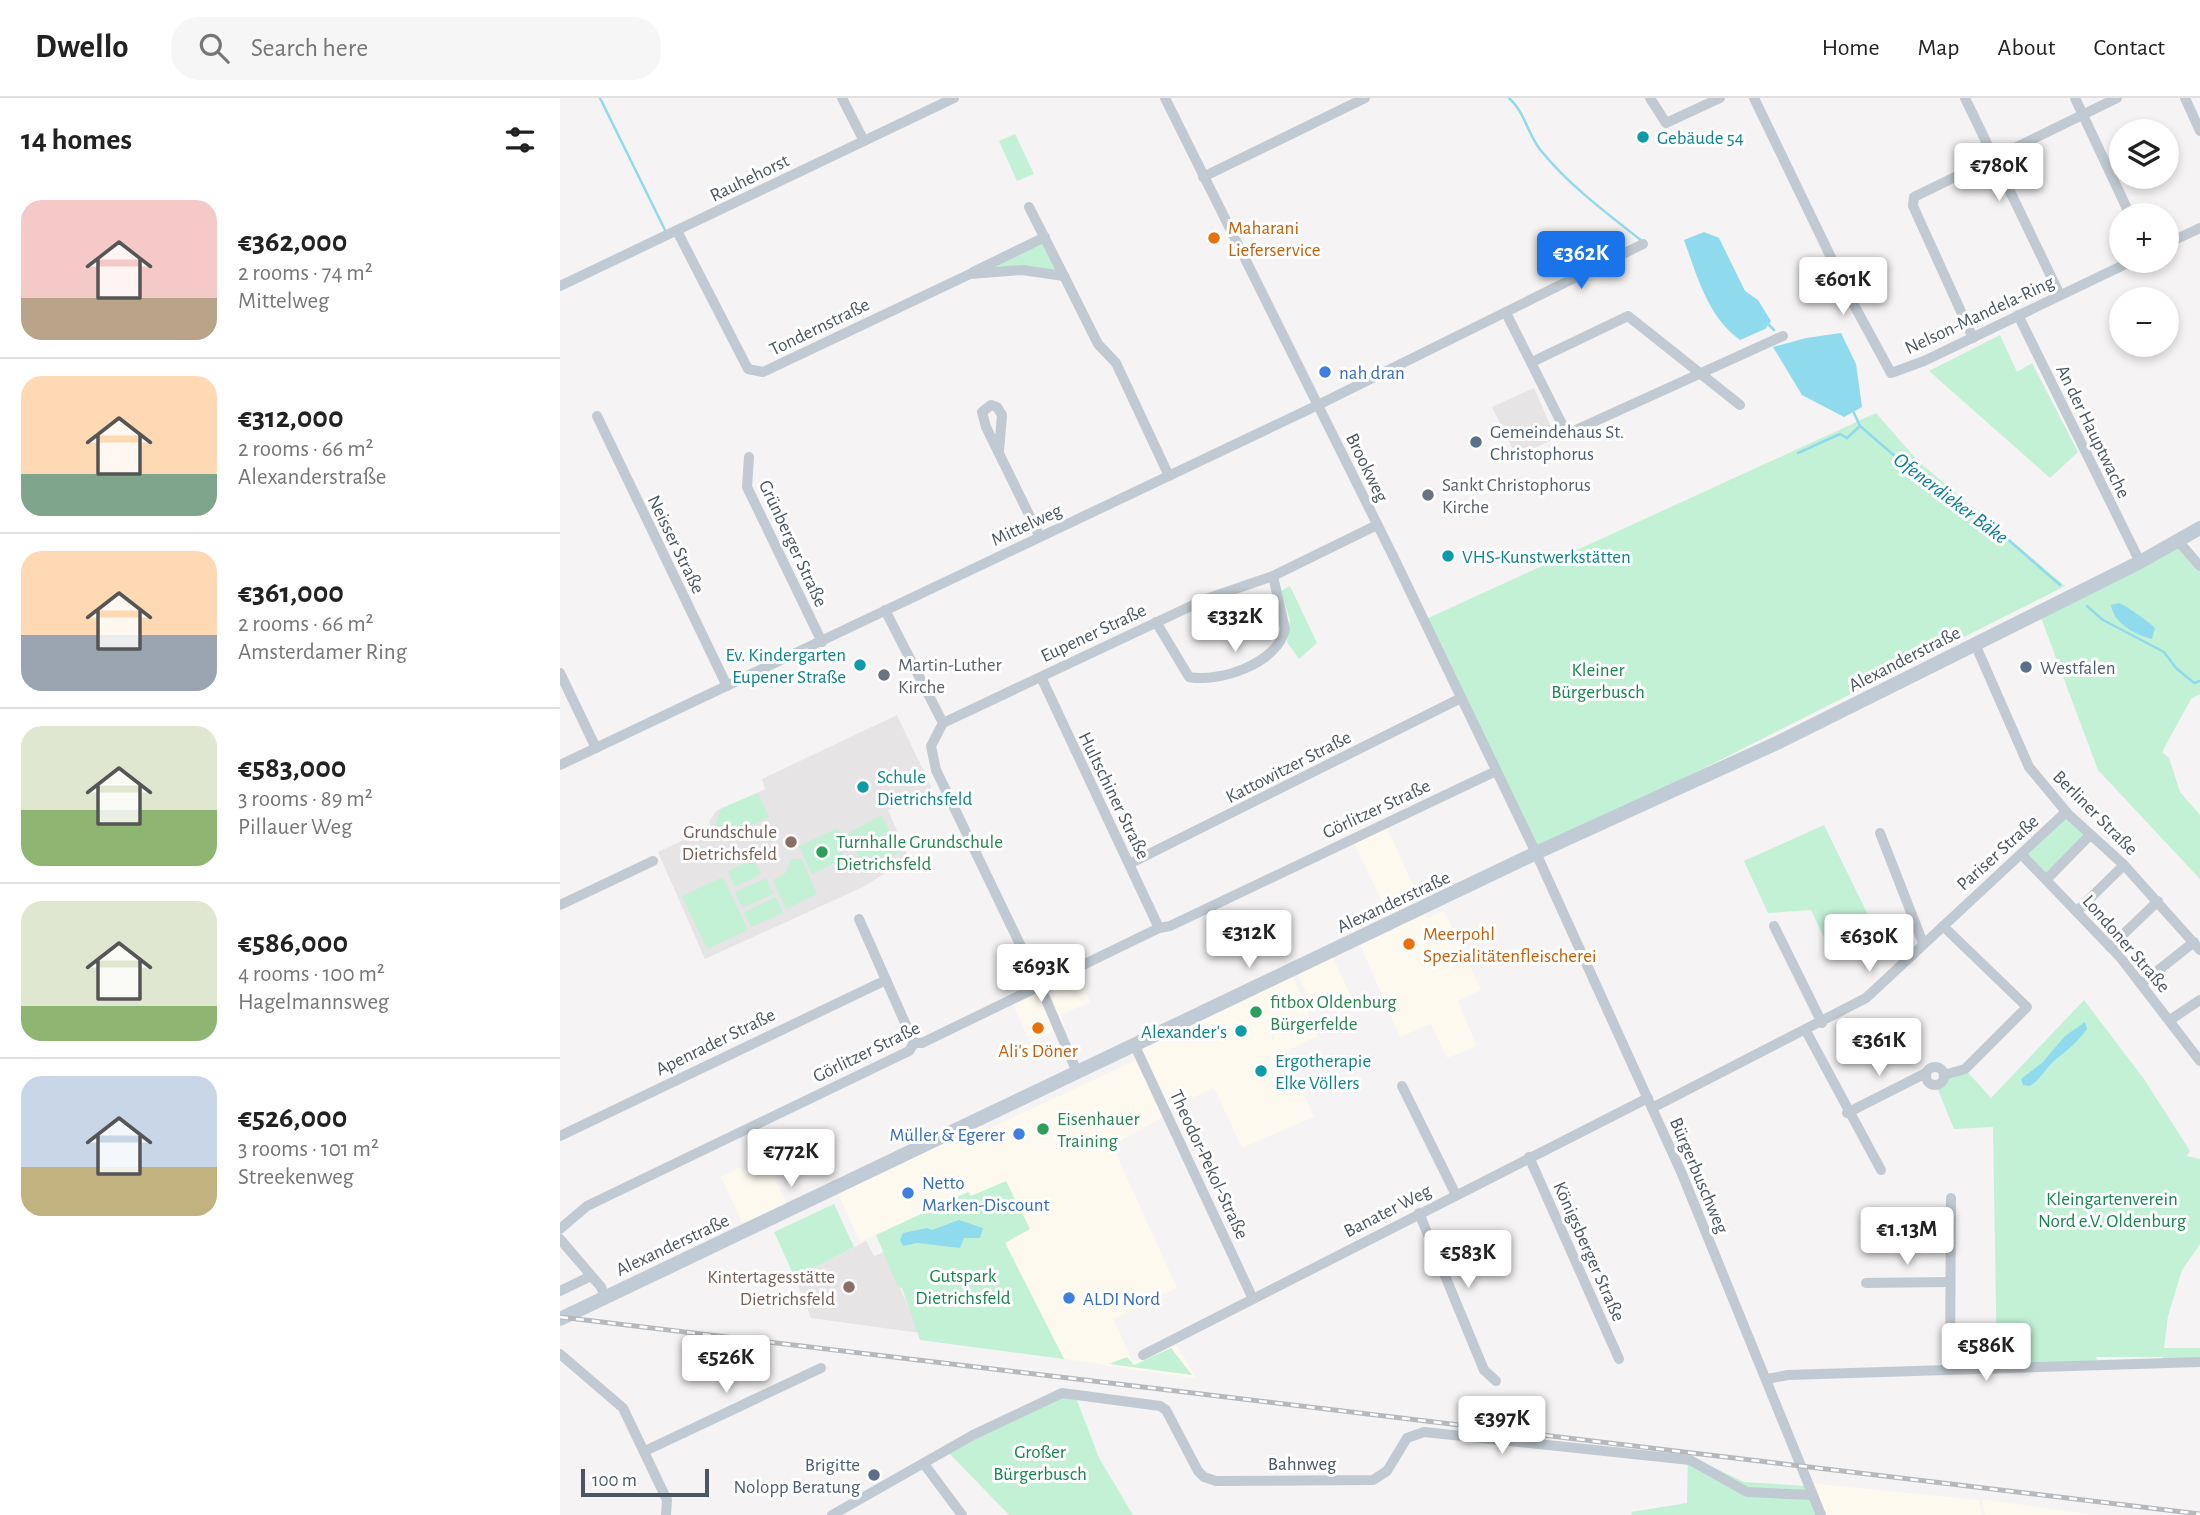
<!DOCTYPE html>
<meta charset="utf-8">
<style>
:root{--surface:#fff;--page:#f6f6f6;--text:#222;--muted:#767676;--line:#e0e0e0;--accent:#1a73e8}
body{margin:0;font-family:"Alegreya Sans",sans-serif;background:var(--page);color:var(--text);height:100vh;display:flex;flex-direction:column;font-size:26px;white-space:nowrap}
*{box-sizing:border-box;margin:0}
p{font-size:23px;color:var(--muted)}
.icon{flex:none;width:38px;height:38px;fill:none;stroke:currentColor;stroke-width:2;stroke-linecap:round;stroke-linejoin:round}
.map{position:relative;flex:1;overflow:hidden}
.side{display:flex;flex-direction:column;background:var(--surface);width:560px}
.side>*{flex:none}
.tools{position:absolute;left:1549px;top:21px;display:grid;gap:14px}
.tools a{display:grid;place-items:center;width:70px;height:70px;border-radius:50%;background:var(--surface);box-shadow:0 4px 10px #0003;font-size:35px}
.scale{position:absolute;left:21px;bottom:18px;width:128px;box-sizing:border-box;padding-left:7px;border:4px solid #4a5661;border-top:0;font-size:19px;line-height:24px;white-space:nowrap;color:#4a5661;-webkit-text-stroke:5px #fff;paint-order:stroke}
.price{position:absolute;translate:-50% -60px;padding:0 16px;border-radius:7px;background:#fff;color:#222;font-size:23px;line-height:46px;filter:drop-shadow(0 2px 4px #0008)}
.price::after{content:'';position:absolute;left:50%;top:42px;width:21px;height:16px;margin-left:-10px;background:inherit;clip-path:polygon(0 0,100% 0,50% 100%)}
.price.active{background:var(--accent);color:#fff}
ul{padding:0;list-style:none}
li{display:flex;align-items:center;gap:21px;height:175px;padding:0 21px}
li+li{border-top:2px solid var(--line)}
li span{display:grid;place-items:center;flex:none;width:196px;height:140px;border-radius:21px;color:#555}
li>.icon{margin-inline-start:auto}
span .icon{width:84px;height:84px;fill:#fffc;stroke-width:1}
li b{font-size:30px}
h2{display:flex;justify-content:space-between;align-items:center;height:84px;padding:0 21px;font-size:30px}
header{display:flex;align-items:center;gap:42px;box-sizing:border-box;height:98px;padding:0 35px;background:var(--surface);border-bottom:2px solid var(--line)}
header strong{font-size:33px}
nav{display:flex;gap:38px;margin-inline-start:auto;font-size:24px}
.search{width:490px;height:63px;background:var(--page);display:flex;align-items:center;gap:18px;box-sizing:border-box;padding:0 24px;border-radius:28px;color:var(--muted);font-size:26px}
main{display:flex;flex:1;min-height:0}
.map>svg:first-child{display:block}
.commercial{fill:#fdf9ef}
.education{fill:#e6e4e5}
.green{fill:#c3f1d5}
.water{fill:#90daee}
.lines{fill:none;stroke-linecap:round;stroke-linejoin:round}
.stream{stroke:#90daee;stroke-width:2.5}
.street{stroke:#c1cad2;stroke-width:10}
.secondary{stroke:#c1cbd6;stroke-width:14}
.rail-casing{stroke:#b5b8bd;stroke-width:5}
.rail{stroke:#fff;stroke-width:2.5;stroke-dasharray:8;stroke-linecap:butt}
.culture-dot{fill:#0f9aa8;stroke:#fff;stroke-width:2.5}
.food-dot{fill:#e8710a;stroke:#fff;stroke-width:2.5}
.shop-dot{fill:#3f7fe0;stroke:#fff;stroke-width:2.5}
.service-dot{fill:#5c6f8a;stroke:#fff;stroke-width:2.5}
.worship-dot{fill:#6b7280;stroke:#fff;stroke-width:2.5}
.education-dot{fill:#8d6e63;stroke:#fff;stroke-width:2.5}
.leisure-dot{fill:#2e9e5b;stroke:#fff;stroke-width:2.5}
.labels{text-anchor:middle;stroke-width:6;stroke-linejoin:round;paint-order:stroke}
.culture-label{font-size:19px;fill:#0d838f;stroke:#fff;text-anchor:start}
.street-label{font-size:19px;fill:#4a5661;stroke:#fff}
.food-label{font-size:19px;fill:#c56008;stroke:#fff;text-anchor:start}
.shop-label{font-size:19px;fill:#366cbe;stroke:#fff;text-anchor:start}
.service-label{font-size:19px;fill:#4e5e75;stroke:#fff;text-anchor:start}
.worship-label{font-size:19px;fill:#5b616d;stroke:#fff;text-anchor:start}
.park-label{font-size:19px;fill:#17864f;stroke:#fff}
.education-label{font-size:19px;fill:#785e54;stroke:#fff;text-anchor:end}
.leisure-label{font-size:19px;fill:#27864d;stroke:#fff;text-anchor:start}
.water-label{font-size:21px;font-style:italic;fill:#0c7c9b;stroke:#fff}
</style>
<header>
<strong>Dwello</strong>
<div class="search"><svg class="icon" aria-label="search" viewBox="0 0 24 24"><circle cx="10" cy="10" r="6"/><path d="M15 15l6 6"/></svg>Search here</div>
<nav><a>Home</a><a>Map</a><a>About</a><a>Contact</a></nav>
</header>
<main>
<section class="side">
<h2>14 homes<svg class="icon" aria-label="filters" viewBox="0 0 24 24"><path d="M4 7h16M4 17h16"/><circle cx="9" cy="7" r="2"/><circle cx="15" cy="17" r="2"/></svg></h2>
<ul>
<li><span style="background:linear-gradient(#f6c9c9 70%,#b9a48a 0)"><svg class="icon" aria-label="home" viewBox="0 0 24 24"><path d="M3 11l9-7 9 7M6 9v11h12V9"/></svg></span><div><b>€362,000</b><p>2 rooms · 74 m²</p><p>Mittelweg</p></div></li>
<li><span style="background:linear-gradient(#ffd9b3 70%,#7fa58c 0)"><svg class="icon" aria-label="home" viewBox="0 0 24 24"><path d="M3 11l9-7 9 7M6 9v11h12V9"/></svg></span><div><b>€312,000</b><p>2 rooms · 66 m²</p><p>Alexanderstraße</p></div></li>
<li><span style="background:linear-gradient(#ffd9b3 60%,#9aa5b1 0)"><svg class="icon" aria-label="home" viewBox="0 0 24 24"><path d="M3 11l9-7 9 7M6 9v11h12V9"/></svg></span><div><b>€361,000</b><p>2 rooms · 66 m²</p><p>Amsterdamer Ring</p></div></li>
<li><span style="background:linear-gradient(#dfe7d0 60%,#8fb573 0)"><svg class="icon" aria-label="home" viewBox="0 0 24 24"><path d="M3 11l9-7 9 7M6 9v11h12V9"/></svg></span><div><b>€583,000</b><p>3 rooms · 89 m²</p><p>Pillauer Weg</p></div></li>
<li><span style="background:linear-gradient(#dfe7d0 75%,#8fb573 0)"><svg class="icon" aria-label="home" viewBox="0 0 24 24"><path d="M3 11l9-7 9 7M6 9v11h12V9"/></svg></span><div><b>€586,000</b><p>4 rooms · 100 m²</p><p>Hagelmannsweg</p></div></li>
<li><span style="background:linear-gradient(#c9d6e8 65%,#c2b280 0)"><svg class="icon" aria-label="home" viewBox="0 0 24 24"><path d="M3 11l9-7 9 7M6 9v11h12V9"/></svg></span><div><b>€526,000</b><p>3 rooms · 101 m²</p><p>Streekenweg</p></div></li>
</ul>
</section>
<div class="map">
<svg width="1640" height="1417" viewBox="0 0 1640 1417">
<rect width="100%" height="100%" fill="#f5f3f3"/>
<g class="commercial">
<path d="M825 725 868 820 884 812 921 892 898 903 917 948 887 960 871 926 840 939 800 847 835 831 792 741Z"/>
<path d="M770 853 796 909 778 917 770 898 751 905 734 870Z"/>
<path d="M730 872 758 938 725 954 754 1019 682 1050 654 990 606 1012 574 946Z"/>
<path d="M518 875 530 904 501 917 505 928 470 944 453 907Z"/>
<path d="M576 962 603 1019 552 1047 617 1190 553 1221 573 1264 617 1247 637 1281 504 1261 445 1144 409 1094 300 1144 275 1089 417 1021 424 1033Z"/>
<path d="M206 1063 230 1111 186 1133 161 1079 180 1069 182 1074Z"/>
<path d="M1248 1385 1419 1402 1422 1417H1261Z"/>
<path d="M1422 1401 1537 1417H1425Z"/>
</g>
<g class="education">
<path d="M974 290 996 340 956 358 932 309Z"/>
<path d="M337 617 372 691 328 712 349 760 303 789 145 861 98 754 151 729 149 724 156 713 205 691 202 681Z"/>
<path d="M306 1143 314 1158 324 1154 360 1235 251 1220 235 1180Z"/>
</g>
<g class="green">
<path d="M455 36 474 76 457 83 439 43Z"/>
<path d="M485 139 504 178 482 174 410 176Z"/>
<path d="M1440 237 1457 274 1472 265 1518 354 1490 380 1369 273Z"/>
<path d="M1316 315 1358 363 1505 488 976 755 864 522Z"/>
<path d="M1618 443 1640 468V596L1631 601 1602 654 1609 660 1620 694 1640 717V781L1538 672 1480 517Z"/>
<path d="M730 488 757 545 739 561 727 544 730 522 721 493Z"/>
<path d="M198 695 209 719 168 738 155 728 160 711Z"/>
<path d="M1508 716 1530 737 1487 781 1462 757Z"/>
<path d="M322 717 339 755 301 765 288 735Z"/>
<path d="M1264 727 1312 825 1267 846 1251 812 1208 815 1184 763Z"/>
<path d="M278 730 282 738 276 741 285 760 252 776 239 748Z"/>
<path d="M193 761 201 776 175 789 168 773Z"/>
<path d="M231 761H242L257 796 226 811 213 782 226 775Z"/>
<path d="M163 779 188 832 147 851 122 798Z"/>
<path d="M206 780 213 796 182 810 175 794Z"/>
<path d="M216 799 223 815 191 829 184 814Z"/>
<path d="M1524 902 1584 981 1630 1053 1627 1058 1640 1061V1146L1622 1172 1608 1218 1604 1250H1640V1264L1603 1265V1259H1536L1538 1265 1437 1270 1433 1029 1394 1031 1376 987 1405 971 1431 1000Z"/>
<path d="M446 1083 470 1131 445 1145 504 1261 360 1242 342 1190 338 1189 316 1137 408 1094 411 1098Z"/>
<path d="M274 1106 294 1149 235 1180 214 1134Z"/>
<path d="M611 1250 632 1277 549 1266 567 1259 574 1267Z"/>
<path d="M502 1295 515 1297 539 1360 573 1417H449L386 1352Z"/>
<path d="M1128 1357 1184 1384 1245 1388 1260 1417H1072L1071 1414 1127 1405Z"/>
</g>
<g class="water">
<path d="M1144 134 1159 140 1185 193 1198 202 1211 223 1205 231 1180 242C1148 219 1137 178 1124 142Z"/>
<path d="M1281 235 1296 266 1302 309 1284 319 1242 297 1213 249 1246 240Z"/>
<path d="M1559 505C1567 508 1589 524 1595 530L1592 541C1574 536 1554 526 1551 507Z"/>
<path d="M1525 924 1527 931C1517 945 1506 953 1494 963 1485 971 1481 981 1470 988L1463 987 1461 981 1482 965 1505 938Z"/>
<path d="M399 1122 423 1130 420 1140H404L400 1150 357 1145 343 1148 340 1142 343 1135 367 1130 372 1132Z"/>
</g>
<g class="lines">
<g class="stream">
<path d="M40 0 106 134"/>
<path d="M949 0C966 15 968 39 983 55 1011 89 1048 116 1082 143"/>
<path d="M1206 224 1214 232"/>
<path d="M1293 313 1300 328 1366 385 1412 410 1500 487"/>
<path d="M1238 355 1280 336 1287 340 1300 328"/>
<path d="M1527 508 1543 522 1604 554 1616 570 1634 585 1640 583"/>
</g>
<g class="street">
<path d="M282 0 304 43"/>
<path d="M605 0 834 460 976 755 1122 1076 1261 1417"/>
<path d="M1090 0 1106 25 1160 0"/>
<path d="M1194 0 1294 207 1331 275 1364 263 1572 163"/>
<path d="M1405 0 1500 197"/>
<path d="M1515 0 1570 117"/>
<path d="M1625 0 1640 33"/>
<path d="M643 79 805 0"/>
<path d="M469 109 504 178"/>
<path d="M117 133 188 271 203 274 410 176 462 172 504 178 538 246 556 265 609 378"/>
<path d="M1606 146 1640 130"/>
<path d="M413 174 485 139"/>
<path d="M0 188 394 0"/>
<path d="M946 215 1007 336 1223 238"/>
<path d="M1458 217 1580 464"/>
<path d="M1413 240 1353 108 1354 99 1557 0"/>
<path d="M972 264 1068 218 1180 307"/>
<path d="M37 318 167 588"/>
<path d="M439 353 442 317 437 309 431 307 422 314 426 329 480 439"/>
<path d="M189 359 187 389 262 544"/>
<path d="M1618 443 1640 468"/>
<path d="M325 512 383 625"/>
<path d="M596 524 629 579C660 585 718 565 725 531L713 478"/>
<path d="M1415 546 1469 669 1508 716 1564 767 1640 852"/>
<path d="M0 575 36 650"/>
<path d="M481 579 599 830"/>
<path d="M383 625 646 501 713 478 817 427"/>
<path d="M383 625 371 648 376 672 481 890 517 974"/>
<path d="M0 667 758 307 1083 146"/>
<path d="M1320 735 1363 845"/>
<path d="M1462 757 1560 859 1640 963"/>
<path d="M569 766 901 600"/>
<path d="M1487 781 1530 737"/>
<path d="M0 807 93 763"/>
<path d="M1517 813 1564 767"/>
<path d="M299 821 354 945"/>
<path d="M1214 828 1262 925"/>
<path d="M1383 828 1467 909 1405 971 1384 977"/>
<path d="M1550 849 1598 803"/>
<path d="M1581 886 1634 844"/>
<path d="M1610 922 1640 902"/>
<path d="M1246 933 1321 1072"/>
<path d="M354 945H362L599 830 610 828 936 673"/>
<path d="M574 946 693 1201"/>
<circle cx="1375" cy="978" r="9"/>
<path d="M842 988 896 1097"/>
<path d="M1092 1010 1306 900 1506 714"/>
<path d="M1287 1015 1366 975"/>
<path d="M0 1038 326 882"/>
<path d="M969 1059 1059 1261"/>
<path d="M859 1115 924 1272 936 1283"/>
<path d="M0 1131 27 1108 349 953 354 945"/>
<path d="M0 1141 41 1189 45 1199"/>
<path d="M1306 1185 1389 1184"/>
<path d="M0 1193 31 1178"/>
<path d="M0 1256 63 1310 107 1402 106 1417"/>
<path d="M583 1257 1088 1000"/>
<path d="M1390 1271 1391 1100"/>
<path d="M1207 1281 1228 1277 1640 1264"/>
<path d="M85 1353 261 1270"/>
<path d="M364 1366 402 1417"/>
<path d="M272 1417 413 1337 502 1295 600 1308 606 1312 638 1373 644 1379 656 1383 813 1382 827 1373 847 1340 864 1334 1130 1362 1187 1394 1252 1397"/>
</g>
<path class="secondary" d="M0 1221 976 755 1219 644 1580 464 1640 430"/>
<defs>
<path id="rail" d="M0 1219 1640 1416"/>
</defs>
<use href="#rail" class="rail-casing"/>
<use href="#rail" class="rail"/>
</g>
<g class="culture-dot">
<circle cx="1083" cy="39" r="7"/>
<circle cx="888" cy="458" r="7"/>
<circle cx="300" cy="567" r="7"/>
<circle cx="303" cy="689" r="7"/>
<circle cx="681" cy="933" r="7"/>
<circle cx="701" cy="973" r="7"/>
</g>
<g class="food-dot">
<circle cx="654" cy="140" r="7"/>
<circle cx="849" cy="846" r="7"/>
<circle cx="478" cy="930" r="7"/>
</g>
<g class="shop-dot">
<circle cx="765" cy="274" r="7"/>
<circle cx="459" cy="1036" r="7"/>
<circle cx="348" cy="1095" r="7"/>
<circle cx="509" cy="1200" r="7"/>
</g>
<g class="service-dot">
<circle cx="916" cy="344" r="7"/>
<circle cx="1466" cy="569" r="7"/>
<circle cx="314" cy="1377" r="7"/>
</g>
<g class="worship-dot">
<circle cx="868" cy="397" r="7"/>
<circle cx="324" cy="577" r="7"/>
</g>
<g class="education-dot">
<circle cx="231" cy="744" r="7"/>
<circle cx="289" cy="1189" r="7"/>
</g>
<g class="leisure-dot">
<circle cx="262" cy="754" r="7"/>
<circle cx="696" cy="914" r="7"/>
<circle cx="483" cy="1031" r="7"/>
</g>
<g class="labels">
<g class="culture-label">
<text x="1097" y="46">Gebäude 54</text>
<text x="902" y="465">VHS-Kunstwerkstätten</text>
<text x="286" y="563" text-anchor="end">Ev. Kindergarten<tspan x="286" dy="22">Eupener Straße</tspan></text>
<text x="317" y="685">Schule<tspan x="317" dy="22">Dietrichsfeld</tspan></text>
<text x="667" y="940" text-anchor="end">Alexander's</text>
<text x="715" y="969">Ergotherapie<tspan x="715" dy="22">Elke Völlers</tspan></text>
</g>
<g class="street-label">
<text transform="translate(189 79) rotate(-26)" y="7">Rauhehorst</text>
<text transform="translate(1419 216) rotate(-25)" y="7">Nelson-Mandela-Ring</text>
<text transform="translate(259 228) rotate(-26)" y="7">Tondernstraße</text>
<text transform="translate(1534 333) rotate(64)" y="7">An der Hauptwache</text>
<text transform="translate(808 369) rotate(64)" y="7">Brookweg</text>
<text transform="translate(466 426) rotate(-25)" y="7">Mittelweg</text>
<text transform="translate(234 445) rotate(65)" y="7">Grünberger Straße</text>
<text transform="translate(117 446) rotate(64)" y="7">Neisser Straße</text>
<text transform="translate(533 534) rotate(-25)" y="7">Eupener Straße</text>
<text transform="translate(1344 560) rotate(-27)" y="7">Alexanderstraße</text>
<text transform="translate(728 668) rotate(-27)" y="7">Kattowitzer Straße</text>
<text transform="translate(555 697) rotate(64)" y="7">Hultschiner Straße</text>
<text transform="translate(816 710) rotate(-25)" y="7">Görlitzer Straße</text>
<text transform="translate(1536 714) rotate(45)" y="7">Berliner Straße</text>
<text transform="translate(1437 754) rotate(-42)" y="7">Pariser Straße</text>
<text transform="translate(833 803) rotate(-25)" y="7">Alexanderstraße</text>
<text transform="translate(1567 845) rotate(49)" y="7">Londoner Straße</text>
<text transform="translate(155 943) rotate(-26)" y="7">Apenrader Straße</text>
<text transform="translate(306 953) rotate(-26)" y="7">Görlitzer Straße</text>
<text transform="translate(650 1066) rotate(65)" y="7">Theodor-Pekol-Straße</text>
<text transform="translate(1140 1077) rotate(67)" y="7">Bürgerbuschweg</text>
<text transform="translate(827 1112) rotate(-27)" y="7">Banater Weg</text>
<text transform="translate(112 1146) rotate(-25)" y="7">Alexanderstraße</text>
<text transform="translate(1030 1153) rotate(66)" y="7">Königsberger Straße</text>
<text x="742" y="1372">Bahnweg</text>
</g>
<g class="food-label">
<text x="668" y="136">Maharani<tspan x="668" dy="22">Lieferservice</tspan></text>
<text x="863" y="842">Meerpohl<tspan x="863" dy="22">Spezialitätenfleischerei</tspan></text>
<text x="478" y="959" text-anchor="middle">Ali's Döner</text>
</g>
<g class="shop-label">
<text x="779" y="281">nah dran</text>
<text x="445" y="1043" text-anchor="end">Müller &amp; Egerer</text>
<text x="362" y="1091">Netto<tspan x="362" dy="22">Marken-Discount</tspan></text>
<text x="523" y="1207">ALDI Nord</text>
</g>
<g class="service-label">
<text x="930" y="340">Gemeindehaus St.<tspan x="930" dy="22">Christophorus</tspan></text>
<text x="1480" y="576">Westfalen</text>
<text x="300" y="1373" text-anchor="end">Brigitte<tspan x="300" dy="22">Nolopp Beratung</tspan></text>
</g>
<g class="worship-label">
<text x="882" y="393">Sankt Christophorus<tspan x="882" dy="22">Kirche</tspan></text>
<text x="338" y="573">Martin-Luther<tspan x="338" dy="22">Kirche</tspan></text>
</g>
<g class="park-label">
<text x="1038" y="578">Kleiner<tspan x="1038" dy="22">Bürgerbusch</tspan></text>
<text x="1552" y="1107">Kleingartenverein<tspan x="1552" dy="22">Nord e.V. Oldenburg</tspan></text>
<text x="403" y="1184">Gutspark<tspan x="403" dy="22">Dietrichsfeld</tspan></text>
<text x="480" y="1360">Großer<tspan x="480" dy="22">Bürgerbusch</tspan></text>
</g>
<g class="education-label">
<text x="217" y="740">Grundschule<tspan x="217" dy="22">Dietrichsfeld</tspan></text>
<text x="275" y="1185">Kintertagesstätte<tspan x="275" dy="22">Dietrichsfeld</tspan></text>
</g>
<g class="leisure-label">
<text x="276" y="750">Turnhalle Grundschule<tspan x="276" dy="22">Dietrichsfeld</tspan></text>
<text x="710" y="910">fitbox Oldenburg<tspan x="710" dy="22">Bürgerfelde</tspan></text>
<text x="497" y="1027">Eisenhauer<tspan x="497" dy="22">Training</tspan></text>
</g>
<g class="water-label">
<text transform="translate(1391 400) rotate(37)" y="7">Ofenerdieker Bäke</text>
</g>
</g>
</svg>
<div class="tools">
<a><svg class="icon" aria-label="layers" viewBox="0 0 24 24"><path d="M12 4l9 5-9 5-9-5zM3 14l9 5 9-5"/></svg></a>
<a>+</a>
<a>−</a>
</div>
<div class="scale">100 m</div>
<b class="price" style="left:1439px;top:105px">€780K</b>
<b class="price active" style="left:1021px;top:193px">€362K</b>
<b class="price" style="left:1283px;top:219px">€601K</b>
<b class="price" style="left:675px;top:556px">€332K</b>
<b class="price" style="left:689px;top:872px">€312K</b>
<b class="price" style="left:1309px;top:876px">€630K</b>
<b class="price" style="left:481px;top:906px">€693K</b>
<b class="price" style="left:1319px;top:980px">€361K</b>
<b class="price" style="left:231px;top:1091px">€772K</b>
<b class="price" style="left:1347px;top:1169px">€1.13M</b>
<b class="price" style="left:908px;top:1192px">€583K</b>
<b class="price" style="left:1426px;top:1285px">€586K</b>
<b class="price" style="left:166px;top:1297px">€526K</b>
<b class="price" style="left:942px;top:1358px">€397K</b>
</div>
</main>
